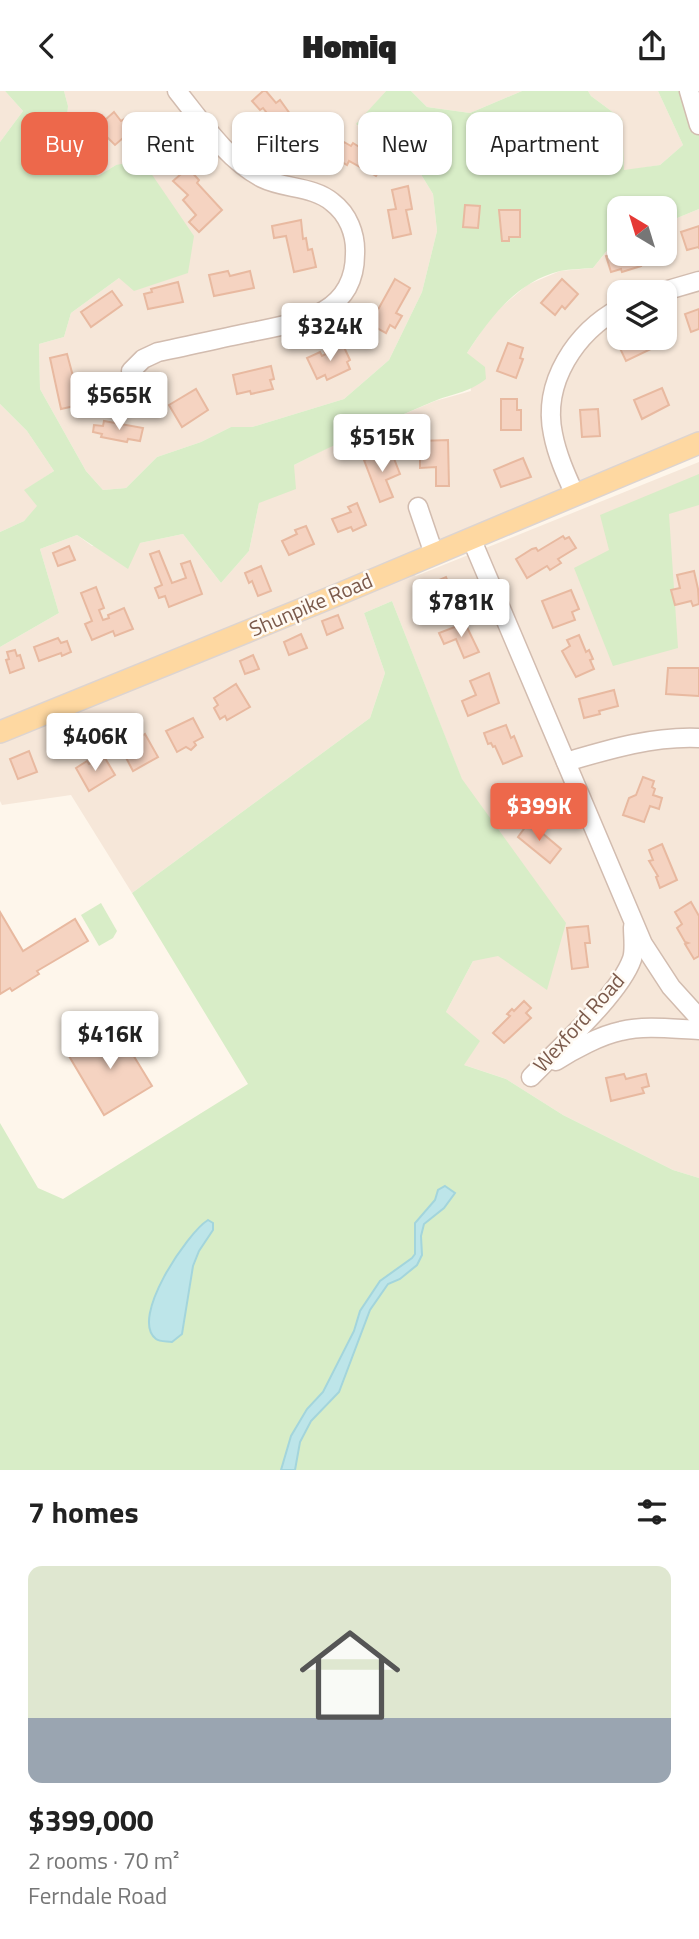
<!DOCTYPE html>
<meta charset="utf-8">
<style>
:root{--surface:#fff;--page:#f2f2f2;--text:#222;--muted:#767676;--line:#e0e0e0;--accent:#ed684b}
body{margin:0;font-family:"Titillium Web",sans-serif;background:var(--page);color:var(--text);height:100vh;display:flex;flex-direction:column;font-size:26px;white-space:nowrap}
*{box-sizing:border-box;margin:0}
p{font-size:23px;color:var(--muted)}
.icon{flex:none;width:38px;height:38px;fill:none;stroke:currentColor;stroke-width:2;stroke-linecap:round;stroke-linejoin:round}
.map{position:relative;height:1379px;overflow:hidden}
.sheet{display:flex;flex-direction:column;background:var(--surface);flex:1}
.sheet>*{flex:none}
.guide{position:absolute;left:21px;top:21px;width:658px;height:63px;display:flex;gap:14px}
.needle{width:46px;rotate:322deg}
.tools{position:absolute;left:607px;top:105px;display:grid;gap:14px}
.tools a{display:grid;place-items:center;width:70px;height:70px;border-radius:14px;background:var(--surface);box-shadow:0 2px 5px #0004;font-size:35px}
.price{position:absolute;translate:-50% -60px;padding:0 16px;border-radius:7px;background:#fff;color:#222;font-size:23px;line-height:46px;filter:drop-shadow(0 2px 4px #0008)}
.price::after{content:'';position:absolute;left:50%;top:42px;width:21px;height:16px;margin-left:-10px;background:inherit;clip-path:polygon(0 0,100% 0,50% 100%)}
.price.on{background:var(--accent);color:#fff}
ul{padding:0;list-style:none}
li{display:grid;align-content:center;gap:14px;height:371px;padding:0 28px}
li+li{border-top:2px solid var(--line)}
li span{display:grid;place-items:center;height:217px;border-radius:14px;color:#555}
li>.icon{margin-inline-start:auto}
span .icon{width:126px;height:126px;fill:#fffc;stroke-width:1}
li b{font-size:30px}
h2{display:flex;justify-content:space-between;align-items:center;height:84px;padding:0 28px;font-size:30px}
.tag{padding:0 24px;border-radius:14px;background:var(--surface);box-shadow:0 2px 5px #0004;font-size:24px;line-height:63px}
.tag.on{background:var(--accent);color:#fff}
header{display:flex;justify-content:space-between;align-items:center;height:91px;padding:0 28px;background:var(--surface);font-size:32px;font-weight:800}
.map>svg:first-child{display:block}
.residential{fill:#f6e7d9;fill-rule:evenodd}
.green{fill:#d8edc7}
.water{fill:#bde5e9;stroke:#a3d5dc;stroke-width:2}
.building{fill:#f5d3c1;stroke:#e8b9a0;stroke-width:2}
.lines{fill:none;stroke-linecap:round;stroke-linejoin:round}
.minor-casing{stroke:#d2bcaf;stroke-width:21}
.major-casing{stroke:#ddd4d0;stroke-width:24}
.minor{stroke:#fff;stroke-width:18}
.major{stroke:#fed8a1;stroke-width:21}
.labels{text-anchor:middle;stroke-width:5;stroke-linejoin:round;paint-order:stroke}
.street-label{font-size:21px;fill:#7b5a4b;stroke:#fffaf3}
</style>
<header><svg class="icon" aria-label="back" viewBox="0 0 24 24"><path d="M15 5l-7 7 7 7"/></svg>Homiq<svg class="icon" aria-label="share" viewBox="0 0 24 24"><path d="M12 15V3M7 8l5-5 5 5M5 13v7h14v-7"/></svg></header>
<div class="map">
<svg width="699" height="1379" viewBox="0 0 699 1379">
<rect width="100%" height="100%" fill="#fef6eb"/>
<g class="residential">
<path d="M0 0H5L23 20 0 51Z"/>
<path d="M64 0H386L357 33 414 72 433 103 437 140 422 201 389 269 344 308 252 336H231L201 351 157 366 126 397 103 399 86 380 40 298 39 253 64 246 71 222 119 187 116 74 98 85 76 75 65 51 68 15Z"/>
<path d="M411 0H522L470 22 427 16Z"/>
<path d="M588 0H658L683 54 660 74 624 80 622 28 591 5Z"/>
<path d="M699 118V352L0 638V556L59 522 40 458 77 444 92 455 140 452 183 443 221 492 249 460 259 412 294 374 345 348 435 310 471 300 467 262 493 223 527 194 560 180 593 177 609 157 619 152 620 163H665V132ZM620 201H665V247H620Z"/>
<path d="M0 313 27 340 54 380 25 399 38 415 24 430 0 441Z"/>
<path d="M699 371V1087L673 1079 563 1024 506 988 464 974 446 921 473 870 462 689 392 510 364 522 385 582 370 627 132 802 71 704 2 714 0 710V641L413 483 416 485Z"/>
</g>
<g class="green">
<path d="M5 0H64L68 15 65 51 76 75 98 85 116 74 142 69 194 145 188 182 134 200 119 187 71 222 64 246 39 253 40 298 86 380 103 399 126 397 157 366 201 351 231 336H252L344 308 389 269 422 201 437 140 433 103 414 72 356 33 386 0H411L427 16 470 22 522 0H588L591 5 622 28 624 79 660 74 683 54 658 0H699V118L665 132V117H620L619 152 609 157 593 177C582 178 570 178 560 180 516 191 490 227 467 262L485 276 486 288C466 303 453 302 432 311 385 331 339 351 294 374L296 398 259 412 249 460 221 492 183 443 140 452 128 478 77 444 40 458 59 522 0 556V441L24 430 37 415 24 399 54 380 27 340 0 313V51L23 20Z"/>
<path d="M699 383V414L669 423 678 557 613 575 574 477 609 459 600 424Z"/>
<path d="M392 510 462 688 566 832 547 899 498 865 473 870 446 921 480 950 464 974 506 988 563 1024 673 1079 699 1087V1379H0V1032L38 1097 63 1108 248 993 132 802 370 627 385 582 364 522Z"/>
<path d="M101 812 117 840 113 847 99 855 81 824Z"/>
</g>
<g class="water">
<path d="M445 1095 455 1102 444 1117 424 1133 421 1145 422 1164 417 1174 400 1188 388 1193 370 1219 339 1301 311 1330 300 1351 295 1379H281L291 1345 307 1318 323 1301 354 1240 360 1220 380 1190 412 1167 415 1163V1132L435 1109 438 1099Z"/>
<path d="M208 1129 213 1132V1139L199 1160 193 1175 182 1243 172 1251C167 1250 160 1251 156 1248 129 1228 187 1142 208 1129Z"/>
</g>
<g class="building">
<path d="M263 0H266L276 12 280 9 293 27 295 25 308 39 298 48 291 41 285 47 264 23 266 21 263 17 260 19 252 10Z"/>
<path d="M114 21 121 30 134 23 151 45 142 53 139 50 135 53 129 47 124 46 115 54 106 45 99 52 90 41 103 27 105 29Z"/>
<path d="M344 51 351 55 353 52 361 57 364 52 381 58 377 66 385 70 376 85 349 70 347 74 335 67Z"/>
<path d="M188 77 199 89 197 92 222 119 199 141 189 131 196 124 183 109 188 104 173 90Z"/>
<path d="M408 95 412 118 406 119 411 143 393 147 388 119 396 118 392 99Z"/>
<path d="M465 114 480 115 478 137 463 136Z"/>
<path d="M499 119H520V146H509V150H502Z"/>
<path d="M301 129 303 148 306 147 308 159 312 158 316 176 294 181 286 145 274 147 272 135Z"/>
<path d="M699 135V157L698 156 687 159 681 141Z"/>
<path d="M620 160V163H637L641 175 622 181 621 178 611 181 606 165Z"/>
<path d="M228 180 230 185 250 180 254 197 214 205 209 184Z"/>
<path d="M395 188 410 197 396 222 402 225 395 237 390 234 386 242 370 233Z"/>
<path d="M562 188 578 203 565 218 562 215 555 224 541 212Z"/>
<path d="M178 191 183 211 148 218 144 203 152 201 151 198Z"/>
<path d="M112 200 122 214 91 236 81 221Z"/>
<path d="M699 218V238L691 241 685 223Z"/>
<path d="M625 247H649L653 257 626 270 617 251Z"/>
<path d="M508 252 523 257 520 267 523 268 516 287 497 280Z"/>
<path d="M332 254 334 259 343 254 350 269 347 271 350 278 327 289 325 284 317 288 307 267 320 261 322 265 326 263 324 259Z"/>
<path d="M67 263 77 300H75L79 314 61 318 50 267Z"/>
<path d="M271 275 274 288 270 289 273 298 251 303 250 300 237 303 233 284Z"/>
<path d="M662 297 669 314 642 328 634 309Z"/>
<path d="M196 298 208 319 182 336 169 314Z"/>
<path d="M501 308H517V319H521V339H501Z"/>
<path d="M598 318 600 345 582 346 580 319Z"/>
<path d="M104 330 143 337 140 350 128 348 127 351 101 346 102 343 93 341 94 334 103 335Z"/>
<path d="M448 349 449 395H436V376L420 377V350Z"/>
<path d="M391 360 400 383 386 389 393 406 380 411 364 369Z"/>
<path d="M523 367 531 386 501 396 494 379Z"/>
<path d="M357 412 366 434 353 440 351 436 338 441 332 428 351 421 348 416Z"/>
<path d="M306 435 314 453 289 464 282 450 297 443 295 439Z"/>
<path d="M563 445 565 448 569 446 576 457 558 468 561 472 550 479 547 475 527 487 516 468 532 458 536 457 538 460Z"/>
<path d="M69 455 75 469 58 475 53 462Z"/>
<path d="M159 460 172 492 186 487 181 473 190 470 202 503 169 516 165 505 159 507 155 497 162 494 150 463Z"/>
<path d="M261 475 271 500 258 505 252 490 249 492 245 482Z"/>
<path d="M694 480 698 498 699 513 693 515 691 510 675 514 671 499 680 497 677 484Z"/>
<path d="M446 486 450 496 453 495 458 510 441 517 434 500 429 502 425 495Z"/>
<path d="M96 496 104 517 99 519 103 529 109 527 108 524 124 517 133 538 115 545 113 540 92 549 85 533 92 530 81 502Z"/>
<path d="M571 499 579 518 572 521 575 529 553 537 542 510Z"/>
<path d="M338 524 343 537 327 544 322 530Z"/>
<path d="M465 532 479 561 464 567 456 548 444 553 439 542Z"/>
<path d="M301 543 307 557 289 564 284 551Z"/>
<path d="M579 544 586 561 589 559 593 568 590 569 594 578 576 586 562 560 570 555 567 549Z"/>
<path d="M58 547 61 552 67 550 71 561 62 565 61 562 39 570 34 556Z"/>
<path d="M15 559 17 565 20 564 24 577 10 582 6 569 9 568 7 561Z"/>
<path d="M253 564 259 578 245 583 240 570Z"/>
<path d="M668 577H699V605L666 603Z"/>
<path d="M489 582 499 612 468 625 462 610 476 604 470 590Z"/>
<path d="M236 593 250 616 227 629 225 625 220 628 214 617 218 614 214 607Z"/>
<path d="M614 599 618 615 599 620 600 623 584 627 579 608Z"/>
<path d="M193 627 203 646 194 651 196 654 191 659 186 656 177 661 166 640Z"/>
<path d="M506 634 511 647 514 645 522 665 503 673 495 655 493 656 491 652 488 653 484 642Z"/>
<path d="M145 643 158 666 133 680 122 659Z"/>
<path d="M29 660 37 681 18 688 10 668Z"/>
<path d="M105 667 115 684 89 700 76 677 87 670 89 673 97 668 99 670Z"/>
<path d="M643 686 654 690 652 696 655 698 653 704 662 707 659 718 650 715 644 731 623 724 629 707 636 704Z"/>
<path d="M529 731 561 758 550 772 518 746Z"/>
<path d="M662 753 677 789 660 797 656 786 658 785 649 770 653 769 649 759Z"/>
<path d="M691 811 699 825V865L694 868 685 853 688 852 685 851 677 837 682 833 675 821Z"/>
<path d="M0 821 23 860 75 828 88 850 37 880 39 883 12 900 10 897 0 903Z"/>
<path d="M588 835 590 852H585L588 876 572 878 567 837Z"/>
<path d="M524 910 531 917 526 922 531 927 504 952 493 942 510 925 507 923 512 918 514 920Z"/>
<path d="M116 936 152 995 104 1024 69 965Z"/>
<path d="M624 983 626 988 646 983 649 995 642 997 644 1002 611 1010 606 987Z"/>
</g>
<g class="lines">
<defs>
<g id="minor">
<path d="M689 0 699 34"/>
<path d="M661 201 699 190"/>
<path d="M131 280 143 268 158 261C188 255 217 248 247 242 295 232 355 226 355 163 356 143 348 123 332 111 313 95 284 98 262 87 227 69 201 30 177 0"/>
<path d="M575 404C566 384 557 364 553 343 542 291 576 241 620 217"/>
<path d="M418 416 434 463"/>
<path d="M471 447 643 853 671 896 699 927"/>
<path d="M566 671C610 658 653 645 699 647"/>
<path d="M556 970C573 959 601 944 621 940 645 934 674 938 699 939"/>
<path d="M531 986C558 958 620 903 632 868 635 859 633 846 633 836"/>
</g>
<path id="major" d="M0 641 337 504 699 352"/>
</defs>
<use href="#minor" class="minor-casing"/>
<use href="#major" class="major-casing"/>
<use href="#minor" class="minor"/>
<use href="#major" class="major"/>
</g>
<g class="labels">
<g class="street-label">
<text transform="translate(311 514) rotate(-23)" y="7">Shunpike Road</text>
<text transform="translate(579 932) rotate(-48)" y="7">Wexford Road</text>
</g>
</g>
</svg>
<div class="tools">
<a><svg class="needle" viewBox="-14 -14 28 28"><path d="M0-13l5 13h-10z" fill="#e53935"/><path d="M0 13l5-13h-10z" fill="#767676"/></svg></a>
<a><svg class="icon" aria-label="layers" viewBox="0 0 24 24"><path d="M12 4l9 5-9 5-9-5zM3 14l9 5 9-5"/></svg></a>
</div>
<b class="price" style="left:330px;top:272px">$324K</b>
<b class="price" style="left:119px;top:341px">$565K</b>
<b class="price" style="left:382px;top:383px">$515K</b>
<b class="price" style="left:461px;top:548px">$781K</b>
<b class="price" style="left:95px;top:682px">$406K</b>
<b class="price on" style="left:539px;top:752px">$399K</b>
<b class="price" style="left:110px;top:980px">$416K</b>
<div class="guide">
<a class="tag on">Buy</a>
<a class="tag">Rent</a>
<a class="tag">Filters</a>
<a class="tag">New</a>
<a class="tag">Apartment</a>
</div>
</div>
<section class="sheet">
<h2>7 homes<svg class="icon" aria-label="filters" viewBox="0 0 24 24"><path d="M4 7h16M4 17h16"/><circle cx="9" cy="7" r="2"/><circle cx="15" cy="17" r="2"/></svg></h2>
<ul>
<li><span style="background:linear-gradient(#dfe7d0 70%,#9aa5b1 0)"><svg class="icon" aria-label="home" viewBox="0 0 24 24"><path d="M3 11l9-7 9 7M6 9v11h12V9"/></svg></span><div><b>$399,000</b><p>2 rooms · 70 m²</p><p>Ferndale Road</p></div></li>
</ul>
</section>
